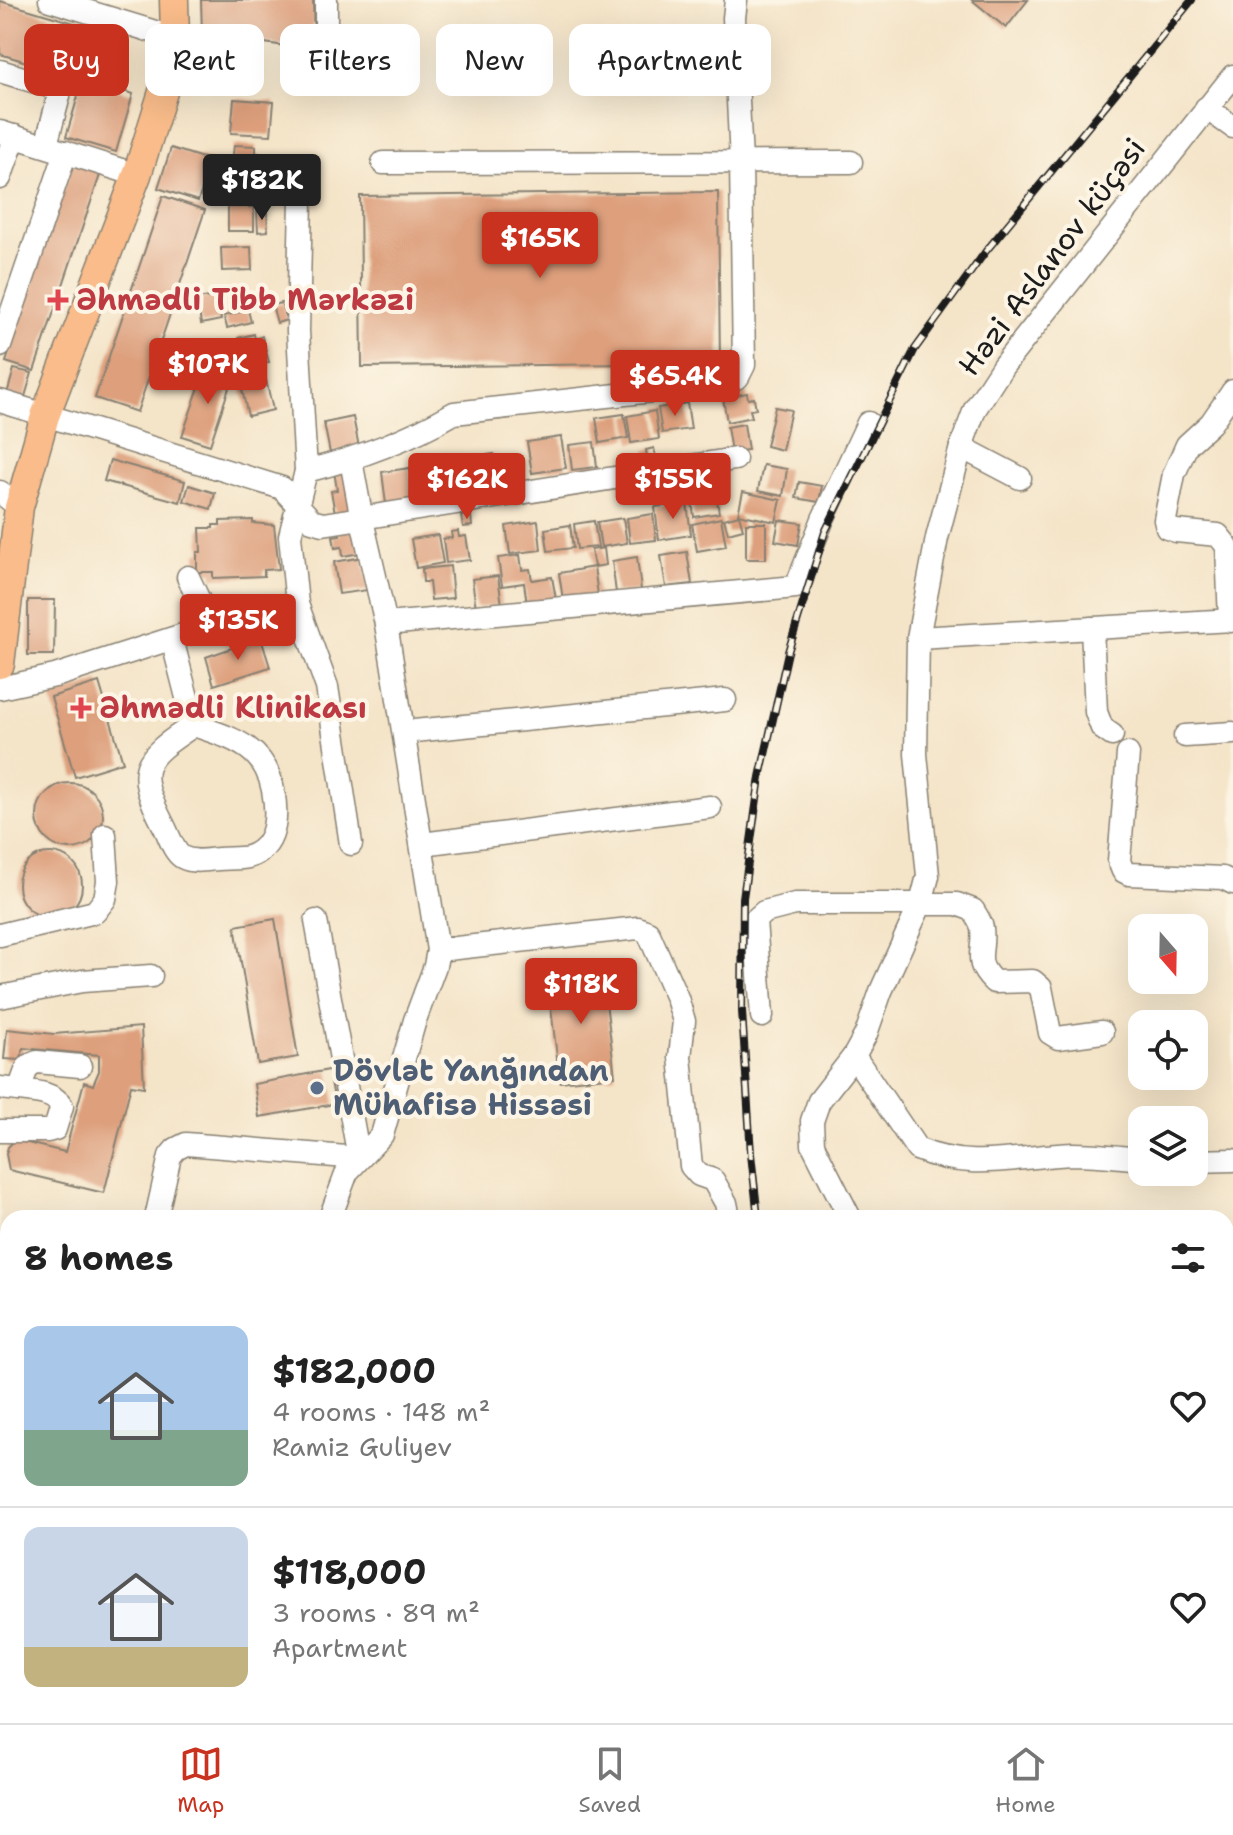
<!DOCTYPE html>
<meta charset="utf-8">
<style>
:root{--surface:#fff;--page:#f2f2f2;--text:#222;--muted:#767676;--line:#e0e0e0;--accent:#c8321e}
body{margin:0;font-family:"Shantell Sans",sans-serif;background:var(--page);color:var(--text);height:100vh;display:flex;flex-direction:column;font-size:30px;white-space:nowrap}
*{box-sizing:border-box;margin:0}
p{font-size:26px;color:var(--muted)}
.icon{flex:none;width:44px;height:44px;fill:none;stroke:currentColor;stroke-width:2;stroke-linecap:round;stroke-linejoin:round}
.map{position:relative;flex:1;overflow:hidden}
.side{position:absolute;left:0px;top:1210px;width:1234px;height:514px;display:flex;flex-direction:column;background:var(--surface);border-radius:24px 24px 0 0;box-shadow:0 8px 32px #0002}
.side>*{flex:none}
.banner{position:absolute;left:24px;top:24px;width:800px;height:72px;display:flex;gap:16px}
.needle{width:52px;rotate:160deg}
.buttons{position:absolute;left:1128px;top:914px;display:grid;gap:16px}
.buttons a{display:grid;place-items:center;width:80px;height:80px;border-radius:16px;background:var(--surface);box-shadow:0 8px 32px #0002;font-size:40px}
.price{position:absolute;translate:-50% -68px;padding:0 18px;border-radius:8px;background:var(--accent);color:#fff;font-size:26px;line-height:52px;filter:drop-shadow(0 2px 4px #0008)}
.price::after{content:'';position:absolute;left:50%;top:48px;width:24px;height:18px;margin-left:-12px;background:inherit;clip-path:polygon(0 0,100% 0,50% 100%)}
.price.active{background:#222;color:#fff}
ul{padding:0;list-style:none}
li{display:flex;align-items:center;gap:24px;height:200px;padding:0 24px}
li+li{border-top:2px solid var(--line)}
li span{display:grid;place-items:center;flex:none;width:224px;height:160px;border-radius:16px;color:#555}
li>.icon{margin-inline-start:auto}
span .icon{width:96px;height:96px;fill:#fffc;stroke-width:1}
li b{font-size:34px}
h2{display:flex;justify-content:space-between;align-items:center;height:96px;padding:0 24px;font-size:34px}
.pill{padding:0 28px;border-radius:16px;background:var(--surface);box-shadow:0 8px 32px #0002;font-size:28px;line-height:72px}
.pill.active{background:var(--accent);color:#fff}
.dock{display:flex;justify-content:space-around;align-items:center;height:112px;border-top:2px solid var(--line);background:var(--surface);font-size:22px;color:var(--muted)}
.dock a{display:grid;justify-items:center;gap:4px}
.dock .active{color:var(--accent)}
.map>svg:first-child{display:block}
.industrial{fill:#d2bdc7}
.building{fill:#dd9f7c}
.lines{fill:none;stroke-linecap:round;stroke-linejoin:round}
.minor-casing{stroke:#888072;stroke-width:25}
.major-casing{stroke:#888072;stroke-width:31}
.minor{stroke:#fff;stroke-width:22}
.major{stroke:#f9bc8a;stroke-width:28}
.rail-casing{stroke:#1c1c1c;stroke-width:8}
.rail{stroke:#fcf5e5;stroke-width:5;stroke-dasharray:15;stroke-linecap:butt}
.health-dot{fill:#e0444e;stroke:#fcf5e5;stroke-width:3}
.service-dot{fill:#5c6f8a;stroke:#fcf5e5;stroke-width:3}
.labels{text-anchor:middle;stroke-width:8;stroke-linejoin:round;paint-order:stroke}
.street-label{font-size:30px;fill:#1c1c1c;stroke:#fcf5e5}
.health-label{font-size:30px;font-weight:bold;fill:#be3a42;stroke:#fcf5e5;text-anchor:start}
.service-label{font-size:30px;font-weight:bold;fill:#4e5e75;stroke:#fcf5e5;text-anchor:start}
</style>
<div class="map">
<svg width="1233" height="1723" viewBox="0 0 1233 1723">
<rect width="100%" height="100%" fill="#fcf5e5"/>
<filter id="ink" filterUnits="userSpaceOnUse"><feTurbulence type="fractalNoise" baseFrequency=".0125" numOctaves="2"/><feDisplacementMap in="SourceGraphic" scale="16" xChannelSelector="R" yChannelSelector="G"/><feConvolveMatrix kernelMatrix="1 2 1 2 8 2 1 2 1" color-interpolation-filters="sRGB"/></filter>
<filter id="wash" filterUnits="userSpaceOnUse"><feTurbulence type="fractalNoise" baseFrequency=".006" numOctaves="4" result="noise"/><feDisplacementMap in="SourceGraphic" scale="32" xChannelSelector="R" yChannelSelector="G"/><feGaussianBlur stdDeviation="1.8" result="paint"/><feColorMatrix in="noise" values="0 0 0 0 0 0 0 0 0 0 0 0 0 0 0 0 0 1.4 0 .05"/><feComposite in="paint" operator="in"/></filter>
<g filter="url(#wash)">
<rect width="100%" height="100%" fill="#f4e4c8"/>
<path class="industrial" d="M8 1422V1716H498L499 1723H0V1445Z"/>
<g id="blocks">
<g class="building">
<path d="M201 0H313L314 50 202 34Z"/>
<path d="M972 0H1028L1006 28Z"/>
<path d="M0 1 128 39 113 88 133 94 116 152 66 137 83 79 0 54Z"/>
<path d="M234 99 274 102 271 135 231 133Z"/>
<path d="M234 145 256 146V155L262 156 261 168 255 167 254 175 231 174Z"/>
<path d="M171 148 212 161 198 201 158 188Z"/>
<path d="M73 162 101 172 34 371 6 362Z"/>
<path d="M252 183V198H235V184Z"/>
<path d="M718 192 720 363 362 367 360 196Z"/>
<path d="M163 196 205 210 137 412 95 398Z"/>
<rect x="228" y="207" width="26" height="24"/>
<path d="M267 211 268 231 258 232 257 212Z"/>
<path d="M251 247 252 270 222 271 221 248Z"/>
<path d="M217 296 221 320 201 324 197 299Z"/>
<path d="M282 303 287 320 277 323 272 305Z"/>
<path d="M248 310 251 322 227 328 224 316Z"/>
<path d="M254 334 255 339 262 336 269 362 238 371 231 345 239 343 238 338Z"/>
<path d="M206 367 233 376 210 445 182 436Z"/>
<path d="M14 369 32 373 24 400 7 394Z"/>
<path d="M266 380 273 410 248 416 241 385Z"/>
<path d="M747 393 748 399 754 398 756 409 750 410 752 417 727 422 723 398Z"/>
<path d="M687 403 691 429 662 433 658 408Z"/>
<path d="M775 407 791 410 782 450 766 446Z"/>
<path d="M655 411 659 439 631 443 627 416Z"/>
<path d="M624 414 628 438 600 443 596 418Z"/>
<path d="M353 417 359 447 330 453 324 423Z"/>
<path d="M744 424 748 450 731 452 727 427Z"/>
<path d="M561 437 566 468 532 473 527 442Z"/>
<path d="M594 442 597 467 572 470 569 445Z"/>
<path d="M654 448 657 463 648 465 646 450Z"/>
<path d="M494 454 498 482 472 486 468 458Z"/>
<path d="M110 460 185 481 180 502 104 481Z"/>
<path d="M763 465 787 469 783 496 758 491Z"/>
<path d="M445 467 450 496 440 497 435 469Z"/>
<path d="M410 468 415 499 386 504 382 472Z"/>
<path d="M346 469 354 510 335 513 331 491 337 490 334 471Z"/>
<path d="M699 476 701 489 715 487 719 513 694 517 689 478Z"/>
<path d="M684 479 686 494 665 497 663 482Z"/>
<path d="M799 482 822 486 819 502 796 498Z"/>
<path d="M189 485 215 493 211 509 184 501Z"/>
<path d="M743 492 781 500 776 522 738 514Z"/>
<path d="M687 503 691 535 659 540 655 507Z"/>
<path d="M653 514 656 540 630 543 627 518Z"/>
<path d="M471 515 472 526 463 527 461 516Z"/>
<path d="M739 515 743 529 728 533 724 519Z"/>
<path d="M623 518 627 543 601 547 597 522Z"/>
<path d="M721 518 726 546 697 551 692 524Z"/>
<path d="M253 520V523L274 525 279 569 264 570V576L213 578V572H197V552H201L200 528H213V525H220V521Z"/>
<path d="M779 520 802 523 798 545 775 541Z"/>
<path d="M538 521 541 550 510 554 506 526Z"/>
<path d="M594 521 598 547 577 549 574 524Z"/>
<rect x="746" y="523" width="20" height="36"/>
<path d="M570 525 573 548 548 551 545 529Z"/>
<path d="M357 528 361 553 343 556 342 547 335 548 333 536 340 535 339 531Z"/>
<path d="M458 531 459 537 466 536 470 560 446 563 443 539 452 538 451 532Z"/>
<path d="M438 535 443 563 416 568 411 539Z"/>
<path d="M604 548 606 565 594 567 591 550Z"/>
<path d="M687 552 692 584 666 587 661 556Z"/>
<path d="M520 555 522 570 530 569 532 580 552 577 556 599 527 604 524 583 502 586 498 558Z"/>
<path d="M363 557 368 590 339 594 334 562Z"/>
<path d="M637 557 641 590 616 593 612 561Z"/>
<path d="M450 566 453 598 431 600 429 582H423L422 569Z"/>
<path d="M594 567 598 595 563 600 559 573Z"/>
<path d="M498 576 502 605 476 608 472 579Z"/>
<path d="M28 600H55L54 655H28Z"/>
<path d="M261 638 270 667 214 685 206 657Z"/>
<path d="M99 682 123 762 75 777 51 697Z"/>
<circle cx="70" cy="816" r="33"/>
<circle cx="50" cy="885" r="32"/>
<path d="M275 919 298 1057 258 1064 235 926Z"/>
<path d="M602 969 615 1076 560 1082 547 975Z"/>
<path d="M141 1027 144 1087 131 1085 104 1193 9 1170 6 1154 8 1147 15 1140 65 1152 84 1082 93 1085 99 1071V1055L23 1048 21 1060 4 1059 7 1029 54 1034Z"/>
<path d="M329 1070 335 1104 259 1117 254 1084Z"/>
<path d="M0 1626 8 1628V1716H273L292 1723H0Z"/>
</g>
</g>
</g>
<g filter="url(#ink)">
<use href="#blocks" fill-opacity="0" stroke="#888072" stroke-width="2"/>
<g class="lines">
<defs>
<g id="minor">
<path d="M50 0 175 38"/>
<path d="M326 0V23"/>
<path d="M0 71 52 87 59 96 46 145"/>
<path d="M1206 108 1233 127"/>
<path d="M0 132 137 175"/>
<path d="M383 163 851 162"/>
<path d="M0 178 15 136"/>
<path d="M0 346 66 152"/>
<path d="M0 401 282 488 312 521 323 524 735 459"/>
<path d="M961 447 1020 478"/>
<path d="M306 471C359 458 406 441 454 413L725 383 738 377 744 365 741 162 734 18 736 0"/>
<path d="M0 492 19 507"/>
<path d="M188 577 211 626"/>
<path d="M297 604 327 687 351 844"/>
<path d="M1230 621 1227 546 1218 535 1176 531 1167 528 1165 520 1174 474 1187 445 1211 423 1233 391"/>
<path d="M386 624 796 587 823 519 868 423"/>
<path d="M1092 628 1096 712 1102 728 1112 735"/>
<path d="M918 638 1233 620"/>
<path d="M172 639 194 725C141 760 134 768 164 826 169 835 173 851 182 857 193 863 206 860 218 859 227 858 239 859 248 857 277 848 278 816 273 790 265 746 231 738 194 725"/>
<path d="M0 688 55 676 211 626 297 604 290 536 306 471 298 331 301 200"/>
<path d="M404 732 725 700"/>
<path d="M1185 736 1233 733"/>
<path d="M1128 754 1119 861 1123 871 1129 874 1223 878 1233 883"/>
<path d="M422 844 710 807"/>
<path d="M316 921 359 1158"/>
<path d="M0 935 95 912 105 899 108 881 105 835"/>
<path d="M438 950 638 928 648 932 677 998 684 1021 680 1057 691 1166 699 1175 713 1180 726 1203 729 1218"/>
<path d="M0 997 82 981 151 976"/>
<path d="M762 1016 755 920 764 912 795 904H957L973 910C976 915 981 922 982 928 985 953 972 961 994 982L1033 981 1041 988 1050 1033 1058 1038 1102 1032"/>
<path d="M854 1056 917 1149C970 1172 1018 1156 1073 1154 1096 1154 1119 1157 1142 1159"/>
<path d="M0 1088 19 1090 27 1068 32 1064 37 1062 80 1066"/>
<path d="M0 1131H48L55 1129 62 1106C53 1092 34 1092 19 1090"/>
<path d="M1194 1161 1233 1160"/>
<path d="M156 1218 170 1156 176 1149 186 1144 359 1158"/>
<path d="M330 1218 347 1172 382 1135 415 1020 435 966 438 950 386 624 362 520 351 460"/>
<path d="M850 1218 813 1145 812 1121 819 1101 854 1056 866 1034 881 991 921 903 928 876 916 754 918 638 937 538 961 447 975 409 1003 366 1233 76"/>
<path d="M0 1262 8 1264"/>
<path d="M0 1312 8 1314"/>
<path d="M1226 1336H1233"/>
<path d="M1226 1457 1233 1456"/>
<path d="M0 1612 8 1615"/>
<path d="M1226 1685H1233"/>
<path d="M299 1716 311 1723"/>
<path d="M522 1716 523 1723"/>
<path d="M933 1716 935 1723"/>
<path d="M1120 1716V1723"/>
</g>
<path id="major" d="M0 664 19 507 45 416 137 175 172 63 175 38 174 0"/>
</defs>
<use href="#minor" class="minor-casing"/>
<use href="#major" class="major-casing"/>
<use href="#minor" class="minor"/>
<use href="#major" class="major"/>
<defs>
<g id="rail">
<path d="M758 1218 751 1154 742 1011 743 898 760 777 788 652 825 532 915 349 986 251 1192 0"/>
<path d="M817 1716 818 1723"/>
</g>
</defs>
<use href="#rail" class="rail-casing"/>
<use href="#rail" class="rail"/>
</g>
</g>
<g class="health-dot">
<path d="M54 288h8v8h8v8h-8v8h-8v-8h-8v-8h8z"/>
<path d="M77 696h8v8h8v8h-8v8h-8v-8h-8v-8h8z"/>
</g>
<circle class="service-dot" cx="317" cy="1088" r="8"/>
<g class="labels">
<g class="street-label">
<text transform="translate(1052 257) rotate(-53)" y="10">Həzi Aslanov küçəsi</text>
</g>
<g class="health-label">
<text x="76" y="310">Əhmədli Tibb Mərkəzi</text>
<text x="99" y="718">Əhmədli Klinikası</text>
</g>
<g class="service-label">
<text x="333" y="1081">Dövlət Yanğından<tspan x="333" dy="34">Mühafisə Hissəsi</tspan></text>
</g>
</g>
</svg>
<div class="buttons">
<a><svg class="needle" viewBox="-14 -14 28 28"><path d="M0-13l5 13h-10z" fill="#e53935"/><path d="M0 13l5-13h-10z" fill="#767676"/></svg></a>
<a><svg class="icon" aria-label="locate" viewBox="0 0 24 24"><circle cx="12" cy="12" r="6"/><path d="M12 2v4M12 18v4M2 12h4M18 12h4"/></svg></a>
<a><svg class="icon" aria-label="layers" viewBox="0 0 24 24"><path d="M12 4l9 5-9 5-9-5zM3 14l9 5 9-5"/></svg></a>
</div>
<b class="price active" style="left:262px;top:222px">$182K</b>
<b class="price" style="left:540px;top:280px">$165K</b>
<b class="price" style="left:208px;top:406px">$107K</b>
<b class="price" style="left:675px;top:418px">$65.4K</b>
<b class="price" style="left:467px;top:521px">$162K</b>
<b class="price" style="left:673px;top:521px">$155K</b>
<b class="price" style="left:238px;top:662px">$135K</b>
<b class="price" style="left:581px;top:1026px">$118K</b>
<div class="banner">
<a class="pill active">Buy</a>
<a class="pill">Rent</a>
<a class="pill">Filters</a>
<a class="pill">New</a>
<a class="pill">Apartment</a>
</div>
<section class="side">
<h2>8 homes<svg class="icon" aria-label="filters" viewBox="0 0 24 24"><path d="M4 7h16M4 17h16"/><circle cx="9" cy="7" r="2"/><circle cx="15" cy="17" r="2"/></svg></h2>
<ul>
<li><span style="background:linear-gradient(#a9c7e8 65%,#7fa58c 0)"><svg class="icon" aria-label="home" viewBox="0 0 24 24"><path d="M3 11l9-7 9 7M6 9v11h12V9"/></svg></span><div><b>$182,000</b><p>4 rooms · 148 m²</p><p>Ramiz Guliyev</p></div><svg class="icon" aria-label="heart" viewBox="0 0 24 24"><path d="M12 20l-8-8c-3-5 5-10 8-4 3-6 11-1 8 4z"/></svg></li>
<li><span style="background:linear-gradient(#c9d6e8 75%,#c2b280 0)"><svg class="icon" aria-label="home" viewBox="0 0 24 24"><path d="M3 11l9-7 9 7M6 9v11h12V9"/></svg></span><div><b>$118,000</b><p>3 rooms · 89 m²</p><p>Apartment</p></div><svg class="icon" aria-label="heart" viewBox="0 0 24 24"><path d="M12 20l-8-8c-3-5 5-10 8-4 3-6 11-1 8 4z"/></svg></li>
</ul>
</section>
</div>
<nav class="dock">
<a class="active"><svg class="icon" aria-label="map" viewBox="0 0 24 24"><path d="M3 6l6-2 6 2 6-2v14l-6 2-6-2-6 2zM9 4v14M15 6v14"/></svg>Map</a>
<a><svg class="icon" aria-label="saved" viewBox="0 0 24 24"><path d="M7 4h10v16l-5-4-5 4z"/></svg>Saved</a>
<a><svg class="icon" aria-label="home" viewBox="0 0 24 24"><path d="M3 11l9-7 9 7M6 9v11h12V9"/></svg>Home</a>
</nav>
